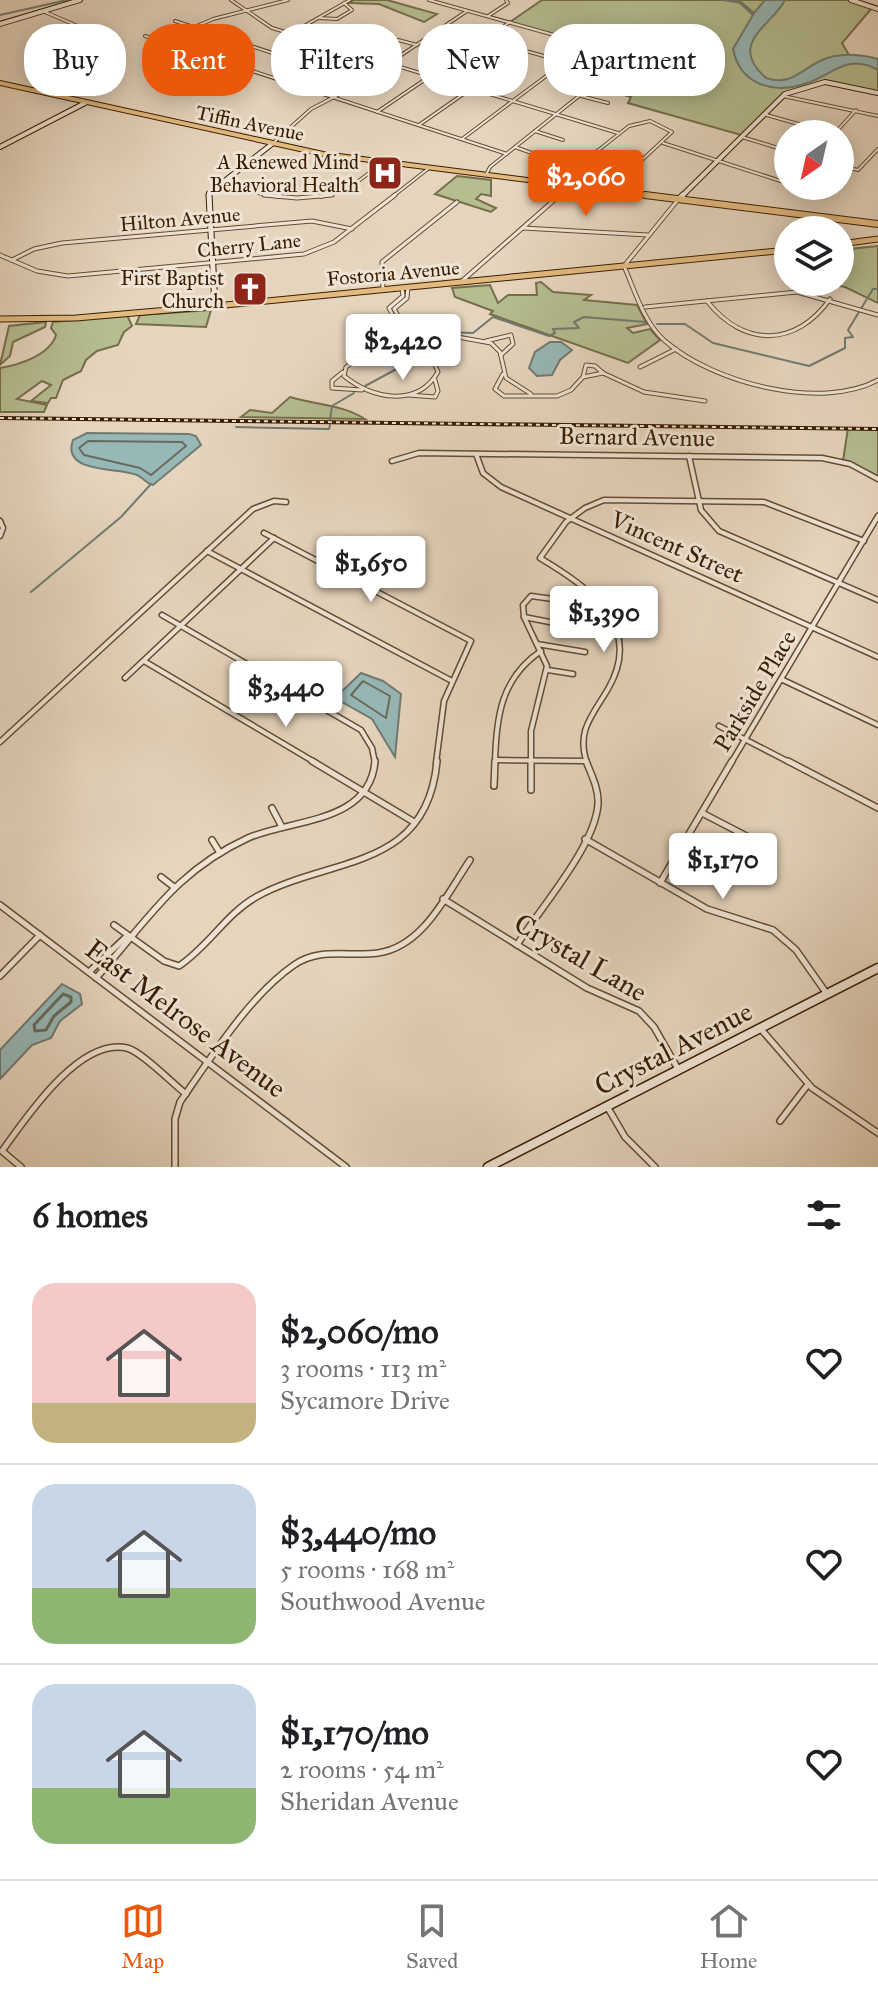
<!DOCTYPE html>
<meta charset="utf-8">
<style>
:root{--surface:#fff;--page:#f6f6f6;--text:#202124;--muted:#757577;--line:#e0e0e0;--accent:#ea580c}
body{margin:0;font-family:"IM FELL Great Primer",serif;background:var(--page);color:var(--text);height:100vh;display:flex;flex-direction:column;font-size:30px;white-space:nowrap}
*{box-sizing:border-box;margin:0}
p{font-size:26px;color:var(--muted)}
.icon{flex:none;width:44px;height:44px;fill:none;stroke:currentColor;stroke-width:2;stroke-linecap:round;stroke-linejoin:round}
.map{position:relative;height:1167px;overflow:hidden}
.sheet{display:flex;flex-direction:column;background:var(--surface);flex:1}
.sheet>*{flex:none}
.guide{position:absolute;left:24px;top:24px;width:830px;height:72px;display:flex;gap:16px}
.needle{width:52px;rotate:214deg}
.fabs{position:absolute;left:774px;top:120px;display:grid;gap:16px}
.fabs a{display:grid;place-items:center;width:80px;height:80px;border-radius:50%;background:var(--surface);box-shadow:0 4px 20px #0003;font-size:40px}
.price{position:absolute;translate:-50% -68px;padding:0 18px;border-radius:8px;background:#fff;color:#222;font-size:26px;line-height:52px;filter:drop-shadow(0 2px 4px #0008)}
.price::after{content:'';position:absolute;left:50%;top:48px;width:24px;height:18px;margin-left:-12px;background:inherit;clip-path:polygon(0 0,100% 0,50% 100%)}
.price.selected{background:var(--accent);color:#fff}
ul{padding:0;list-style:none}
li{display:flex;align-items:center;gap:24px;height:200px;padding:0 32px}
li+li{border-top:2px solid var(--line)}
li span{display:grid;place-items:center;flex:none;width:224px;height:160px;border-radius:24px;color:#555}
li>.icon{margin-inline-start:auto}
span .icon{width:96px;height:96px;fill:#fffc;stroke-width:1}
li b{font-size:34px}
h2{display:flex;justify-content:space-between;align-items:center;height:96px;padding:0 32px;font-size:34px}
.tag{padding:0 28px;border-radius:32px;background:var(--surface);box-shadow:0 4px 20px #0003;font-size:28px;line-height:72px}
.tag.selected{background:var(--accent);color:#fff}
.dock{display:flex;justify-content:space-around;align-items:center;height:112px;border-top:2px solid var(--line);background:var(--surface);font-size:22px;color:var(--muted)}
.dock a{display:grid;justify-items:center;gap:4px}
.dock .selected{color:var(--accent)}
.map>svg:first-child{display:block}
.green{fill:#b5bd91;stroke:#776e4a;stroke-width:2}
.water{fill:#97b8b7;stroke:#717a6f;stroke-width:2}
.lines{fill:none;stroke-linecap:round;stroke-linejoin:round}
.shore-far1{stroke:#686b5d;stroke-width:2}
.shore{stroke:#686b5d;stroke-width:3}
.stream{stroke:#717a6f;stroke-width:2}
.street-far3-casing{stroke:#644c32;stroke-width:4}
.street-far2-casing{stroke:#644c32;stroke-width:5}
.street-far1-casing{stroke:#644c32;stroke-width:7}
.street-casing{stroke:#644c32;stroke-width:8}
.secondary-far2-casing{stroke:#391e03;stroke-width:6}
.secondary-far1-casing{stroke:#391e03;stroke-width:7}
.secondary-casing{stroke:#391e03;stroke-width:11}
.primary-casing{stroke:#391e03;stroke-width:7}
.highway-far1-casing{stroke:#391e03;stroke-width:6}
.highway-casing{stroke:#391e03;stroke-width:8}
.street-far3{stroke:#efe4d5;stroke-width:2}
.street-far2{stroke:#efe4d5;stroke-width:3}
.street-far1{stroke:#efe4d5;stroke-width:4}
.street{stroke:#efe4d5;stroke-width:5}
.secondary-far2{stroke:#efe4d5;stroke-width:4}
.secondary-far1{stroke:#efe4d5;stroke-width:5}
.secondary{stroke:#efe4d5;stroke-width:8}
.primary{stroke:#e3ba7f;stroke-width:5}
.highway-far1{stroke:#e3ba7f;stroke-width:4}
.highway{stroke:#e3ba7f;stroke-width:6}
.rail-casing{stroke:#391e03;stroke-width:4}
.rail{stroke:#efe4d5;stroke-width:2;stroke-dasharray:4;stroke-linecap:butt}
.labels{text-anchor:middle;stroke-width:6;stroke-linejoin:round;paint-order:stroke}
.far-street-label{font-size:20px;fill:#391e03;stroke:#efe4d5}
.far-poi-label{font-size:20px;fill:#391e03;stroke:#efe4d5;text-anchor:end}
.street-label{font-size:24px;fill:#391e03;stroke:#efe4d5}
.near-street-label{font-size:28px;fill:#391e03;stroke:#efe4d5}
</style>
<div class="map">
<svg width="878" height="1167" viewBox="0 0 878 1167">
<rect width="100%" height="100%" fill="#e6d5be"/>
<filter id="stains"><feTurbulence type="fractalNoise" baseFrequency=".0025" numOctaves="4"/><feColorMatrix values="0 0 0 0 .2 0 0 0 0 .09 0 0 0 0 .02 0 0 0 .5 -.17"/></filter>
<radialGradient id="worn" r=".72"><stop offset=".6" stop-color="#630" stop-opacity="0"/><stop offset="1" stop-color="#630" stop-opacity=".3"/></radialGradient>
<g class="green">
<path d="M354 0H387L437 14 424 22 379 4 348 3Z"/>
<path d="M542 0H774L762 25 780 0H849L872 8 842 43 849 55 878 66V92L827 82 785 94 741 135 628 103 631 97 593 86 629 57 510 22Z"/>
<path d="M457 176 491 180V196L481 194 476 199 496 208 491 212 435 194Z"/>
<path d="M878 246V303L845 287 819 282H840V250Z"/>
<path d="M541 282 553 292 591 295 584 300 637 305 647 324 627 328 633 333 650 329 660 340 628 363 490 314 493 311 455 297 452 288 490 285 498 303 508 295H537L536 283Z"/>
<path d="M211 310 206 327 136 324 140 315Z"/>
<path d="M127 315 132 326 124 332 118 345 97 351 86 360 81 371 63 380 56 398H51L48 403 31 401 51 385 42 381 17 399 47 405 44 412H0V368C19 365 50 355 56 335L51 328 53 322Z"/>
<path d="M46 322 45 327 13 342 10 356 0 365 9 326Z"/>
<path d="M290 397C316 405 341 404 365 419L241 417 250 410 272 413Z"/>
<path d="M848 428 878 429V479L843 461Z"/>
</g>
<g class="water">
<path d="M722 0 741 2 754 13 765 0H785C773 25 726 43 766 78 791 86 799 71 820 61 838 52 859 54 878 59V70C847 53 834 74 807 83 774 95 740 85 733 49L753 15 739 2Z"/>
<path d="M550 342H561L572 350 560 360 552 375 537 376 529 368 535 352Z"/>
<path d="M87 433 189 434 196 436 201 445 153 485C145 483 144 478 137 475 118 467 61 474 73 440Z"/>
<path d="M361 673 383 681 401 694 395 757 372 719 335 698Z"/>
<path d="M62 984 80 994 82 1004 60 1021 51 1038 32 1045 0 1079V1050Z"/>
</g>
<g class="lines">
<g class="shore-far1">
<path d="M88 441 182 442 186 446 151 475 140 468 84 455 79 448Z"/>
<path d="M363 681 390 696 386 718 351 695Z"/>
</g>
<path class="shore" d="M63 994 71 997V1002L54 1016 46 1030 35 1031 34 1025Z"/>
<g class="stream">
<path d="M727 0 741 3"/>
<path d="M0 15 67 0"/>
<path d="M657 324H685L713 343 809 366 845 348V338L853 337 848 330 873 289H878"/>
<path d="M445 332 473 333 493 317 549 336 555 333 553 329 579 328 574 322 584 317 645 322"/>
<path d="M425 354 441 337"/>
<path d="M365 386 419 357"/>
<path d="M330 420 332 406 354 393"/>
<path d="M236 427 329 429 330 425"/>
<path d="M31 592 121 517 151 484"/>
</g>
<defs>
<g id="street-far3">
<path d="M231 0 272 28 618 133"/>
<path d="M429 0 629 56 490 167 486 175"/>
<path d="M45 12 94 33 85 29"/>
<path d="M488 16 508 3 506 0"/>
<path d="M319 18 337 19 352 10 344 3"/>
<path d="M175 21 315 67 292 84"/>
<path d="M290 34 350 0"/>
<path d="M145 36 507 154"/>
<path d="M398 40 417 45"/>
<path d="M487 40 565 62"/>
<path d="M162 41 213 19 288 0"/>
<path d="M581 96 608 103"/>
<path d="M783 96 878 116"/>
<path d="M377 112 510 22"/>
<path d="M763 114 816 129"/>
<path d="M650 121 672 132 642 160 591 156 629 126Z"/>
<path d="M419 125 525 51"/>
<path d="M535 131 563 140"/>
<path d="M834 134 856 110"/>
<path d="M742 137 788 151"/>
<path d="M462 139 565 62"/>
<path d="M663 143 787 183"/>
<path d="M272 144 311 109 355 86 467 11"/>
<path d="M515 147 543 157"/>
<path d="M840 166 858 170 878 149"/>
<path d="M215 185 279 197"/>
<path d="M321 197 349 188 384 162"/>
<path d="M392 197 429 168"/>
<path d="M558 197 591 156"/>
</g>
<g id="street-far2">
<path d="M264 195 297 198 332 195"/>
<path d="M677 201 624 266C635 291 644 323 665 341 713 383 821 411 878 380"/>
<path d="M523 228 648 235"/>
<path d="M0 255 37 271 68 276 304 254 334 242 395 195"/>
<path d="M12 260 34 249 62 243 312 221 352 229"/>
<path d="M462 281 560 195"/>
<path d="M402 288 403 296 389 308 393 316 441 334 491 343 500 352 506 378 531 394"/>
<path d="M383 290 382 262 457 202"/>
<path d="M707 301C744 348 796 347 830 299"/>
<path d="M645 307 797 292 878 315"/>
<path d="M399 317 394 309 407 298 408 287"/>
<path d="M486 341 511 335 513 344 501 355"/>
<path d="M400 349 434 363 438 372C417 408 373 399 344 376L346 367 370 352Z"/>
<path d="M366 352 372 341 380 339 400 348"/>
<path d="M417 353 437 333"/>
<path d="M428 359 450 336"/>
<path d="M640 367 676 349"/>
<path d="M343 372 332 381V388L362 390"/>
<path d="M503 374 495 389 504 396H557L571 390 583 377 603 373 644 392 705 401"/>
<path d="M583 377 586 365 595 366 603 373"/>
<path d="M409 395 435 397 438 391 435 380"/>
</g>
<g id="street-far1">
<path d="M476 454 483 473 501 487 878 657"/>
<path d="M689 456 701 510 719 531 878 600"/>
<path d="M392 461 419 453 822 458 850 464 878 479"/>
<path d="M0 521 3 528 0 536"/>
<path d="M264 533 471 641 444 701 436 763"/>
<path d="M207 551 452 681"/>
<path d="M162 615 361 730 372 748 375 763"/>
<path d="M524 617 596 631"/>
<path d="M537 644 585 652"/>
<path d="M144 661 316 763"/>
<path d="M548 670 573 674"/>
<path d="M125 678 274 538"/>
<path d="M783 680 878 725"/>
<path d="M719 726 791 763"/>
<path d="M0 742 253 509 274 501 286 502"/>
<path d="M496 760 585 761"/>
<path d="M495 763C496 717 501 678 541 651"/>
<path d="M531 763V731L547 666 524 617 523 605 531 596 589 604 600 600"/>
<path d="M587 763C576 731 592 716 608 689 645 625 588 587 540 558L566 522 585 508 604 500 764 502 864 541"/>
<path d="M731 763 878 516"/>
</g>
<g id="street">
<path d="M312 761 414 822"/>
<path d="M531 761V790"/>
<path d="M788 761 878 808"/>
<path d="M494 786 495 761"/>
<path d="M272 808 282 827"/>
<path d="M702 813 756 841"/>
<path d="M585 839 707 909 773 930 796 950 827 994"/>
<path d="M212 840 220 853"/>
<path d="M161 877 174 887"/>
<path d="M660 883 732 761"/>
<path d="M443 899 587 988 639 1011 654 1027 678 1069"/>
<path d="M0 905 346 1167"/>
<path d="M114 925 164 961 179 966C208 947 226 914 256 897 330 856 427 872 437 761"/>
<path d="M517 945C540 908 595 847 598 804 599 789 591 774 586 761"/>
<path d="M89 972 126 937"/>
<path d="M0 976 40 935"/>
<path d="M96 978C147 922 174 872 248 838 291 819 370 824 375 761"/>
<path d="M760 1028 812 1088 878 1133"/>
<path d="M608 1108 625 1137 655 1167"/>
<path d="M780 1121 806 1087"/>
<path d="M21 1167 2 1151C26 1118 79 1037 127 1048 141 1051 173 1084 186 1094"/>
<path d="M175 1167V1119L180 1102C210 1059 250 995 294 965 320 947 348 957 378 953 423 947 447 894 470 860"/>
</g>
<g id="secondary-far2">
<path d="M851 0 878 9"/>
<path d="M0 24 80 0"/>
<path d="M0 147 85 103"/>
<path d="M209 197V193L272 144"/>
<path d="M681 197 785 94 825 82 878 93"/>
</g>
<g id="secondary-far1">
<path d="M209 195 215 306"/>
<path d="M679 199 683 195"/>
</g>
<path id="secondary" d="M488 1167 878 968"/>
<g id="primary">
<path d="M840 244 878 239"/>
<path d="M0 319 76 318 215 306 788 250"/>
</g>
<path id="highway-far1" d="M0 83 323 154 661 197"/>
<path id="highway" d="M645 195 878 224"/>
</defs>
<use href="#street-far3" class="street-far3-casing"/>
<use href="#street-far2" class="street-far2-casing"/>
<use href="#street-far1" class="street-far1-casing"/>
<use href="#street" class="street-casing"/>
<use href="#secondary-far2" class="secondary-far2-casing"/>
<use href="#secondary-far1" class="secondary-far1-casing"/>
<use href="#secondary" class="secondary-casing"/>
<use href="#primary" class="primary-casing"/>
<use href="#highway-far1" class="highway-far1-casing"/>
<use href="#highway" class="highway-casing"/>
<use href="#street-far3" class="street-far3"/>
<use href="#street-far2" class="street-far2"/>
<use href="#street-far1" class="street-far1"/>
<use href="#street" class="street"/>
<use href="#secondary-far2" class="secondary-far2"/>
<use href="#secondary-far1" class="secondary-far1"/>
<use href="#secondary" class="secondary"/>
<use href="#primary" class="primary"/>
<use href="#highway-far1" class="highway-far1"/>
<use href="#highway" class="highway"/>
<defs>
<path id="rail" d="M0 418 878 429"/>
</defs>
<use href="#rail" class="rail-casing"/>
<use href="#rail" class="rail"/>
</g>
<defs>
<symbol id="hospital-square" viewBox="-11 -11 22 22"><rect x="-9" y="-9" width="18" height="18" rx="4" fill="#8f2418" stroke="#efe4d5"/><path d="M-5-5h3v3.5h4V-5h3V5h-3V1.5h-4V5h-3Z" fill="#fff"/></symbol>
<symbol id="church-square" viewBox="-11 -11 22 22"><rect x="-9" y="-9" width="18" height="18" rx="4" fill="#8f2418" stroke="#efe4d5"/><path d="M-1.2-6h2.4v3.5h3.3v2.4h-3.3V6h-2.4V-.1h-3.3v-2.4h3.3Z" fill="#fff"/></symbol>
</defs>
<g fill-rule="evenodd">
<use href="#hospital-square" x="365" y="153" width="40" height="40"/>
<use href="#church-square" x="230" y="269" width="40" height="40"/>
</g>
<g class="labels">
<g class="far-street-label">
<text transform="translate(250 123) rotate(12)" y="7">Tiffin Avenue</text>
<text transform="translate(180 219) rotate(-5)" y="7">Hilton Avenue</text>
<text transform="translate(249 245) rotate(-6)" y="7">Cherry Lane</text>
<text transform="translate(393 273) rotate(-5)" y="7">Fostoria Avenue</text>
</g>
<g class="far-poi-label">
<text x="359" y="169">A Renewed Mind<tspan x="359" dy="23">Behavioral Health</tspan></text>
<text x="224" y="285">First Baptist<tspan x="224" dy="23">Church</tspan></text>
</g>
<g class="street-label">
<text transform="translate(637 437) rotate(1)" y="8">Bernard Avenue</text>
<text transform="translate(677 547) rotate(24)" y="8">Vincent Street</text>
<text transform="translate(755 691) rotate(-59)" y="8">Parkside Place</text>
</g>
<g class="near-street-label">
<text transform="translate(581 957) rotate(30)" y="10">Crystal Lane</text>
<text transform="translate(186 1018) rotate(37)" y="10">East Melrose Avenue</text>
<text transform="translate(673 1048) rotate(-27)" y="10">Crystal Avenue</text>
</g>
</g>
<rect width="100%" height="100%" filter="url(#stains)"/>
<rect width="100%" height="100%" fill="url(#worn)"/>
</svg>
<div class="fabs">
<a><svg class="needle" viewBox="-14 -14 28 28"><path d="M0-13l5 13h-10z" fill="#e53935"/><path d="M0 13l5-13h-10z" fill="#757577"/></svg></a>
<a><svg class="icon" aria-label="layers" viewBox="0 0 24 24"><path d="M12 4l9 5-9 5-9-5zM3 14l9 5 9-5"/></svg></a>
</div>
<b class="price selected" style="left:586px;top:218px">$2,060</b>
<b class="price" style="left:403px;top:382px">$2,420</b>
<b class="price" style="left:371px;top:604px">$1,650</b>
<b class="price" style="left:604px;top:654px">$1,390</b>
<b class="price" style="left:286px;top:729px">$3,440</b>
<b class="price" style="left:723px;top:901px">$1,170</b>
<div class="guide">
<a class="tag">Buy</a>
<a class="tag selected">Rent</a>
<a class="tag">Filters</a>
<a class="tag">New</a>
<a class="tag">Apartment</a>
</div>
</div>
<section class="sheet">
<h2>6 homes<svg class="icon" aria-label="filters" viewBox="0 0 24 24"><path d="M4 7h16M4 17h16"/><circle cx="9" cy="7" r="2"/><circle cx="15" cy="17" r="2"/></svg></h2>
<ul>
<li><span style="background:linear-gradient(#f6c9c9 75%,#c2b280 0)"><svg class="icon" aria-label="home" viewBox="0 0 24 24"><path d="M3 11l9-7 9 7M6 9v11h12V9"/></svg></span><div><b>$2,060/mo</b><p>3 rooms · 113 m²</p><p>Sycamore Drive</p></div><svg class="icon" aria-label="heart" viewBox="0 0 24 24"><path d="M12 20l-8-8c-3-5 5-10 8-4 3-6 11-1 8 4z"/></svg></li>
<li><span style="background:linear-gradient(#c9d6e8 65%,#8fb573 0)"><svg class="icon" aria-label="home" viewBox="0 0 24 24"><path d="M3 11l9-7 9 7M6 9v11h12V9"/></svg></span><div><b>$3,440/mo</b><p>5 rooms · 168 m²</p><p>Southwood Avenue</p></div><svg class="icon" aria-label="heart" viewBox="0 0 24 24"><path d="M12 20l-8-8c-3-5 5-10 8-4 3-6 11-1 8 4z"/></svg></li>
<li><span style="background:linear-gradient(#c9d6e8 65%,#8fb573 0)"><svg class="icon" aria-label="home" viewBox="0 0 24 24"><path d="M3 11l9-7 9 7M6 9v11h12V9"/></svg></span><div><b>$1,170/mo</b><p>2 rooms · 54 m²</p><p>Sheridan Avenue</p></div><svg class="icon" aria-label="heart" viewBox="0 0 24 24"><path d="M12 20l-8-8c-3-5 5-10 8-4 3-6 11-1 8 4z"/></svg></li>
</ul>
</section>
<nav class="dock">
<a class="selected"><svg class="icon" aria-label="map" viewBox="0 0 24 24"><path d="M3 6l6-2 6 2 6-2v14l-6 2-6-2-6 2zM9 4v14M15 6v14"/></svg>Map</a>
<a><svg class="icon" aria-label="saved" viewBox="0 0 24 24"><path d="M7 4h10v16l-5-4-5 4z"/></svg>Saved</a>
<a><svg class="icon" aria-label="home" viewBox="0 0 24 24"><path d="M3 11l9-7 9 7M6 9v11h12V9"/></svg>Home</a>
</nav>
